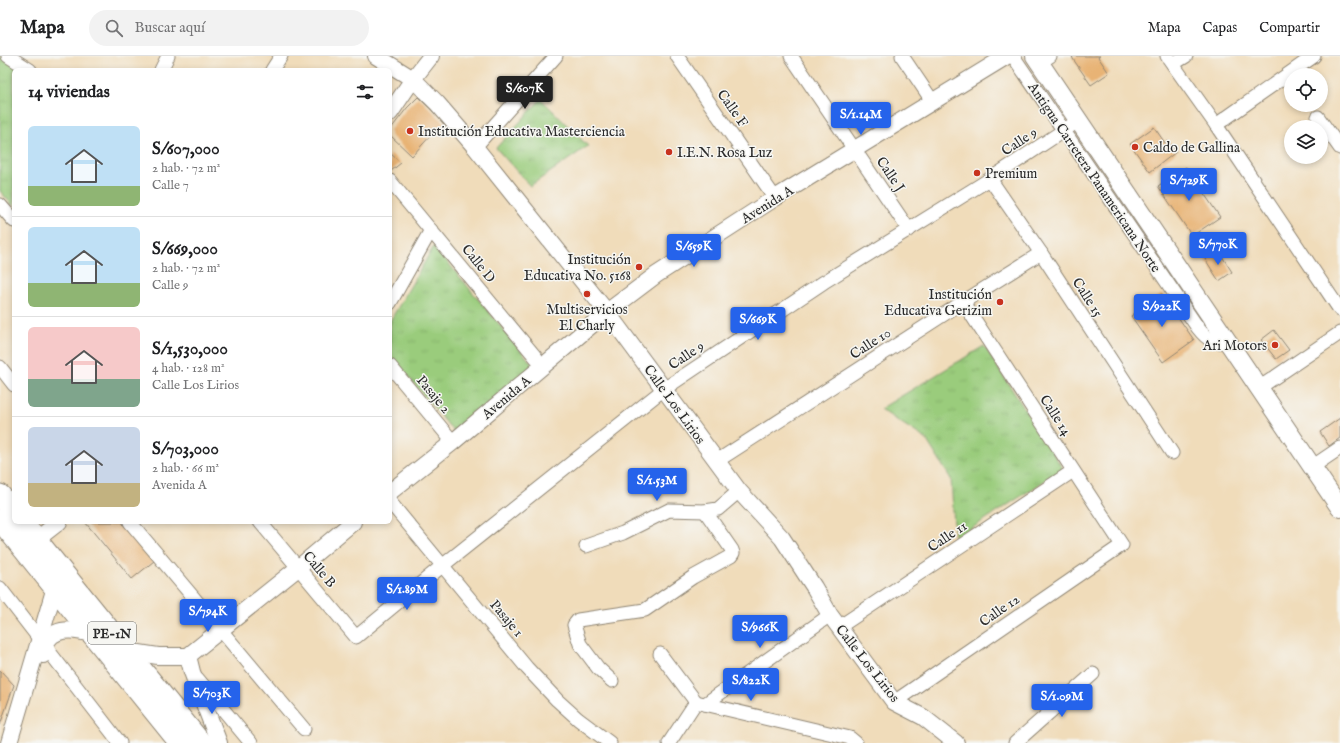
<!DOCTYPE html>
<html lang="es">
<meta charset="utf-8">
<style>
:root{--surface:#fff;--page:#f2f2f2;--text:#202124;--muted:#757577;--line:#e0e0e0;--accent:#2563eb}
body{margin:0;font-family:"IM FELL English",serif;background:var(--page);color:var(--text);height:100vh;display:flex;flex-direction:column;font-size:15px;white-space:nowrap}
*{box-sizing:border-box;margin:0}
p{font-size:13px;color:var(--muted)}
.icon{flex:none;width:22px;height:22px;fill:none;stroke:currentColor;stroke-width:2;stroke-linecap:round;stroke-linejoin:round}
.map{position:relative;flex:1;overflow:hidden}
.drawer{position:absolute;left:12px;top:12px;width:380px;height:456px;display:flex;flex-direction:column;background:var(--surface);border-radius:6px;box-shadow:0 2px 6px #0003}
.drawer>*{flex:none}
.buttons{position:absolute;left:1284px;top:12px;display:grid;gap:8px}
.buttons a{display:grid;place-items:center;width:44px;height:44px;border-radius:50%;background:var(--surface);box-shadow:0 2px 6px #0003;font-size:20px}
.price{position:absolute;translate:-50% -34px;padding:0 9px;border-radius:4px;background:var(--accent);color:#fff;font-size:13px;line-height:26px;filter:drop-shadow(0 1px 2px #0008)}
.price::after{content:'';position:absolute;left:50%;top:24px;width:12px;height:9px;margin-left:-6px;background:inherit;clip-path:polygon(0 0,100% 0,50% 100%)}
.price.active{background:#222;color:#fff}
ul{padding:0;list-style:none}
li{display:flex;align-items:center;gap:12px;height:100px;padding:0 16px}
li+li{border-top:1px solid var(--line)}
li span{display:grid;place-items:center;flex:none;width:112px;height:80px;border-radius:6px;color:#555}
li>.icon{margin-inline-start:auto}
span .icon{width:48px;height:48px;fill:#fffc;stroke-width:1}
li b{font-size:17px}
h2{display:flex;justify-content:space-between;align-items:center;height:48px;padding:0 16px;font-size:17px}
header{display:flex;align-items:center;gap:24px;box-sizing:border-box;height:56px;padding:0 20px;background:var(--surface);border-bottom:1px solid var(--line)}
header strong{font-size:19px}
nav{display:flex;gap:22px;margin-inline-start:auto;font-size:14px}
.search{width:280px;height:36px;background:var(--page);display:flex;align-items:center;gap:10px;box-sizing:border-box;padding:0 14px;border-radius:22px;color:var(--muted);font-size:15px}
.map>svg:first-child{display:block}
.park{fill:url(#park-tufts);stroke:#627c54}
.building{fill:#e8b375}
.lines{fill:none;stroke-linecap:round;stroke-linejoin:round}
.minor-casing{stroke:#8e8472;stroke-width:15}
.tertiary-casing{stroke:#8e8472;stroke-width:18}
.secondary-casing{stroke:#8e8472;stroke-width:20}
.trunk-casing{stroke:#8e8472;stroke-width:23}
.minor{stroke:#fff;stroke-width:13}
.tertiary{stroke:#fff;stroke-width:16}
.secondary{stroke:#fff;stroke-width:18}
.trunk{stroke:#fff;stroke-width:21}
.poi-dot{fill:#c8321e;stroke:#f6f6f2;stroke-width:1.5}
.labels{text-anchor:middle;stroke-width:3;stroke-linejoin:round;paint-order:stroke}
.shield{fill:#f6f6f2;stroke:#686867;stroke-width:1}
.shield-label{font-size:13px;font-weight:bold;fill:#2b2b2b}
.street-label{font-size:14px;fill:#2b2b2b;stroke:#f6f6f2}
.poi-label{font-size:14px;fill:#2b2b2b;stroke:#f6f6f2;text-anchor:start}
</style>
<header>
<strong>Mapa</strong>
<div class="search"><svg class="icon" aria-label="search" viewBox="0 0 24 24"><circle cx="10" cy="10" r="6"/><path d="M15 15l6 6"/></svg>Buscar aquí</div>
<nav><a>Mapa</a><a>Capas</a><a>Compartir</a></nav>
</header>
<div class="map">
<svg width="1340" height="687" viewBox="0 0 1340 687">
<defs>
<pattern id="park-tufts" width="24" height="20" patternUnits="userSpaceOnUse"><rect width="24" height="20" fill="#9acc7c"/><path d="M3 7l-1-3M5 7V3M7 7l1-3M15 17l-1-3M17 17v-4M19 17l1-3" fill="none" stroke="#85af6b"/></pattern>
</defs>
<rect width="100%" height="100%" fill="#f6f6f2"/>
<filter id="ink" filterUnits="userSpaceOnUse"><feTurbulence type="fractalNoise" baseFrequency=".025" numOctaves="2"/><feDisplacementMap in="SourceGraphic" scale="8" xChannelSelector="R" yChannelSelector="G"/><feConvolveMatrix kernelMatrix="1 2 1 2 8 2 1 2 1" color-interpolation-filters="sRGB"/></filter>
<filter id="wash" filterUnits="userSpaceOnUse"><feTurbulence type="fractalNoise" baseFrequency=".012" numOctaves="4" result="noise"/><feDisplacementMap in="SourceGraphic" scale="16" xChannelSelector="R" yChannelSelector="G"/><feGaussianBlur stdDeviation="0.9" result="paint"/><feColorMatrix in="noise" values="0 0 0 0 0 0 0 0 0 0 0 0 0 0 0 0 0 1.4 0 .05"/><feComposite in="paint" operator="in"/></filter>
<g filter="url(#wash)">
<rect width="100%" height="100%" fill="#f0dcba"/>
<g class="park">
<path d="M0 0 23 14H14V151L0 135Z"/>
<path d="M541 43 588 90 530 130 496 92Z"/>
<path d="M434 190 533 309 455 377 390 299V265Z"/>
<path d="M984 290 1063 413 955 483 951 423 926 383 880 353Z"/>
</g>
<g id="blocks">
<g class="building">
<path d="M1072 0H1100L1098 1 1109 17 1091 29 1073 3Z"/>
<path d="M418 41 447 69 437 79 433 77 412 100 390 79V74L407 52Z"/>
<path d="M1154 71 1165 87 1168 85 1176 96 1150 116 1130 88Z"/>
<path d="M390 97 401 107 391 115 390 114Z"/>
<path d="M1186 111 1220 161 1192 180 1158 130Z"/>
<path d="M1218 194 1232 216 1219 225 1205 203Z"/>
<path d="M1162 238 1194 284 1163 306 1131 260Z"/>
<path d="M1274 274 1289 294 1276 303 1261 284Z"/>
<path d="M1340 362V382L1329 390 1320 376Z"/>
<path d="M85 466H122L154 505 132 523Z"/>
<path d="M0 614 14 629 0 669Z"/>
</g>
</g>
</g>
<g filter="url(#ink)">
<use href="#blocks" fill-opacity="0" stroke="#8e8472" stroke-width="1"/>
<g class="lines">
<defs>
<g id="minor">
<path d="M8 0 30 14"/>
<path d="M677 0 775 142"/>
<path d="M791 0 909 174"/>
<path d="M902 0 933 46"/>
<path d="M1013 0 1198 272C1208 285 1213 286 1228 287"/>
<path d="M1167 0 1216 69 1340 254"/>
<path d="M1039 7 1050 0"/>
<path d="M1173 8 1186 0"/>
<path d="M161 14 168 0"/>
<path d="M272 14 281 0"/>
<path d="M1318 61 1340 92"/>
<path d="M1216 69 1314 0"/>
<path d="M475 91 556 0"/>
<path d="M990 123 1041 197 1172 397"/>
<path d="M390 125 543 310"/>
<path d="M0 149 14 165"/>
<path d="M390 247 431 174"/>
<path d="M390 310 453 386"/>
<path d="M0 311 14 329"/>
<path d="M1259 332 1340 277"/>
<path d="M717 405 963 246 1041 197"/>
<path d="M1312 411 1340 392"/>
<path d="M390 446 527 612 557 644 578 663 610 687"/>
<path d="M130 466 304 673"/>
<path d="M260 466 356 581 442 510 664 333 824 226 990 123 1078 65"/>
<path d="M586 490 623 477 669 454 705 455 718 453 739 435"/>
<path d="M0 532 120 687"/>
<path d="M839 571 1073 415"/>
<path d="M660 598 696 646"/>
<path d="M197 622 251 687"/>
<path d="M612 625 598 612 580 588 574 569 578 564 645 554 693 521 731 500 733 497 732 494 705 455"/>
<path d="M894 646 1122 489 963 246"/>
<path d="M705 648 830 559"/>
<path d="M669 687 696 646 850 682 856 687"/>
<path d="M1015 687 1093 618"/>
</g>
<g id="tertiary">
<path d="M376 0 413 23 437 47 475 91 607 256 739 435 782 482 814 531 830 559 894 646 923 661 956 687"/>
<path d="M390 57 413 23 431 0"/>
<path d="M390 436 453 386 607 256 656 219 775 142 1007 0"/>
<path d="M36 484 59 466"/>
<path d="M126 595 158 600H188L298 512 353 466"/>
<path d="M43 599C44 594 46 588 48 584 58 569 81 575 94 579"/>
<path d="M188 600 192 616 219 687"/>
<path d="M9 687 55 531"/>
</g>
<path id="secondary" d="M1035 0 1340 452"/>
<g id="trunk">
<path d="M0 439 14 456"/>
<path d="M0 464 180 687"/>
<path d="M22 466 201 687"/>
</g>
</defs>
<use href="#minor" class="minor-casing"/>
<use href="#tertiary" class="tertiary-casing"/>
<use href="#secondary" class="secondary-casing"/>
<use href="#trunk" class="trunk-casing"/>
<use href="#minor" class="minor"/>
<use href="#tertiary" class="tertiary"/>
<use href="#secondary" class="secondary"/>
<use href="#trunk" class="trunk"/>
</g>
</g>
<g class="poi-dot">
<circle cx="410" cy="75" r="4"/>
<circle cx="1135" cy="91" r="4"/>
<circle cx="669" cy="96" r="4"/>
<circle cx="977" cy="117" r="4"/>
<circle cx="639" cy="211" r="4"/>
<circle cx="587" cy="238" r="4"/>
<circle cx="1000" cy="246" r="4"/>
<circle cx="1275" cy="289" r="4"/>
</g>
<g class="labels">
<rect class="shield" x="88" y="566" width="48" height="22" rx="3"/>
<g class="shield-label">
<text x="112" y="582">PE-1N</text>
</g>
<g class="street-label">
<text transform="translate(733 52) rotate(55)" y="5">Calle F</text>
<text transform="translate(1019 85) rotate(-33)" y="5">Calle 9</text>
<text transform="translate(891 118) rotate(56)" y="5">Calle J</text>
<text transform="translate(1095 121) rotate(56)" y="5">Antigua Carretera Panamericana Norte</text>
<text transform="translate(767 148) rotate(-32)" y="5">Avenida A</text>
<text transform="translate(479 207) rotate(51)" y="5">Calle D</text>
<text transform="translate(1088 241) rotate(57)" y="5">Calle 15</text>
<text transform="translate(870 287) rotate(-33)" y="5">Calle 10</text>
<text transform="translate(686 299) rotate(-34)" y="5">Calle 9</text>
<text transform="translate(434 338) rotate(50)" y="5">Pasaje 2</text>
<text transform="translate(506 341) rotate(-40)" y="5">Avenida A</text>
<text transform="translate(675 348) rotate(54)" y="5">Calle Los Lirios</text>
<text transform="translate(1056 359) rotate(57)" y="5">Calle 14</text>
<text transform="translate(947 480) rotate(-34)" y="5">Calle 11</text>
<text transform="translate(320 513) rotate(50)" y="5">Calle B</text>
<text transform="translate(999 554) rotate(-35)" y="5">Calle 12</text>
<text transform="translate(507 562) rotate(50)" y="5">Pasaje 1</text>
<text transform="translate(868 607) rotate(52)" y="5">Calle Los Lirios</text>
</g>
<g class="poi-label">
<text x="418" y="80">Institución Educativa Masterciencia</text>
<text x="1143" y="96">Caldo de Gallina</text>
<text x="677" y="101">I.E.N. Rosa Luz</text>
<text x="985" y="122">Premium</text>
<text x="631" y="208" text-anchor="end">Institución<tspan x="631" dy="16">Educativa No. 5168</tspan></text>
<text x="992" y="243" text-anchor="end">Institución<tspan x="992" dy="16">Educativa Gerizim</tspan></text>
<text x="587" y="258" text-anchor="middle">Multiservicios<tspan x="587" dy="16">El Charly</tspan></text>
<text x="1267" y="294" text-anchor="end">Ari Motors</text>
</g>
</g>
</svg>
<div class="buttons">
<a><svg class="icon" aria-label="locate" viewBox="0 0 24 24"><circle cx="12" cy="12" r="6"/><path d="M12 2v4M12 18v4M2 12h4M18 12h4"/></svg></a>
<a><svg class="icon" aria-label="layers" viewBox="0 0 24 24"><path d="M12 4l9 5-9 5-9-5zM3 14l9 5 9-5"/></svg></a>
</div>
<b class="price active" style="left:525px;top:54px">S/607K</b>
<b class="price" style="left:861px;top:80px">S/1.14M</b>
<b class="price" style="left:1189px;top:146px">S/729K</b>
<b class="price" style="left:1218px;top:210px">S/770K</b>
<b class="price" style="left:694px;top:212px">S/659K</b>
<b class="price" style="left:1162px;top:272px">S/922K</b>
<b class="price" style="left:758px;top:285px">S/669K</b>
<b class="price" style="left:657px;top:446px">S/1.53M</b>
<b class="price" style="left:407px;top:555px">S/1.89M</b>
<b class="price" style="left:208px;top:577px">S/794K</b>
<b class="price" style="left:760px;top:593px">S/966K</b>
<b class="price" style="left:751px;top:646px">S/822K</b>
<b class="price" style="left:212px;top:659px">S/703K</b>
<b class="price" style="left:1062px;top:662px">S/1.09M</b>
<section class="drawer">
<h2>14 viviendas<svg class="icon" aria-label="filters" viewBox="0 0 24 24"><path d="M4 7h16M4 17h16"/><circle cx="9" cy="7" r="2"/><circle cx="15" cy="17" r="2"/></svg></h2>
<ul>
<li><span style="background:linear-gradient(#bfe0f5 75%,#8fb573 0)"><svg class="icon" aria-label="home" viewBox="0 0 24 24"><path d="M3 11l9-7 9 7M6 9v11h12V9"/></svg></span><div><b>S/607,000</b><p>2 hab. · 72 m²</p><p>Calle 7</p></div></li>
<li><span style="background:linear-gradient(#bfe0f5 70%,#8fb573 0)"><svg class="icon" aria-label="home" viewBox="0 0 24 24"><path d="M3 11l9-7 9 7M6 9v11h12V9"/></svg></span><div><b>S/669,000</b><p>2 hab. · 72 m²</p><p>Calle 9</p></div></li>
<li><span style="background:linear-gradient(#f6c9c9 65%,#7fa58c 0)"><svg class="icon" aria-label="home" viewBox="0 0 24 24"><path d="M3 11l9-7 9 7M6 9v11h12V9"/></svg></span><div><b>S/1,530,000</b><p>4 hab. · 128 m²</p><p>Calle Los Lirios</p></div></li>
<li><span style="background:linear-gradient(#c9d6e8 70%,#c2b280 0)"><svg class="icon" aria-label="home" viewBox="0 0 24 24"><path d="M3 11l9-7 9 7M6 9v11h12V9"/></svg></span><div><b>S/703,000</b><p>2 hab. · 66 m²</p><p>Avenida A</p></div></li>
</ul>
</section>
</div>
